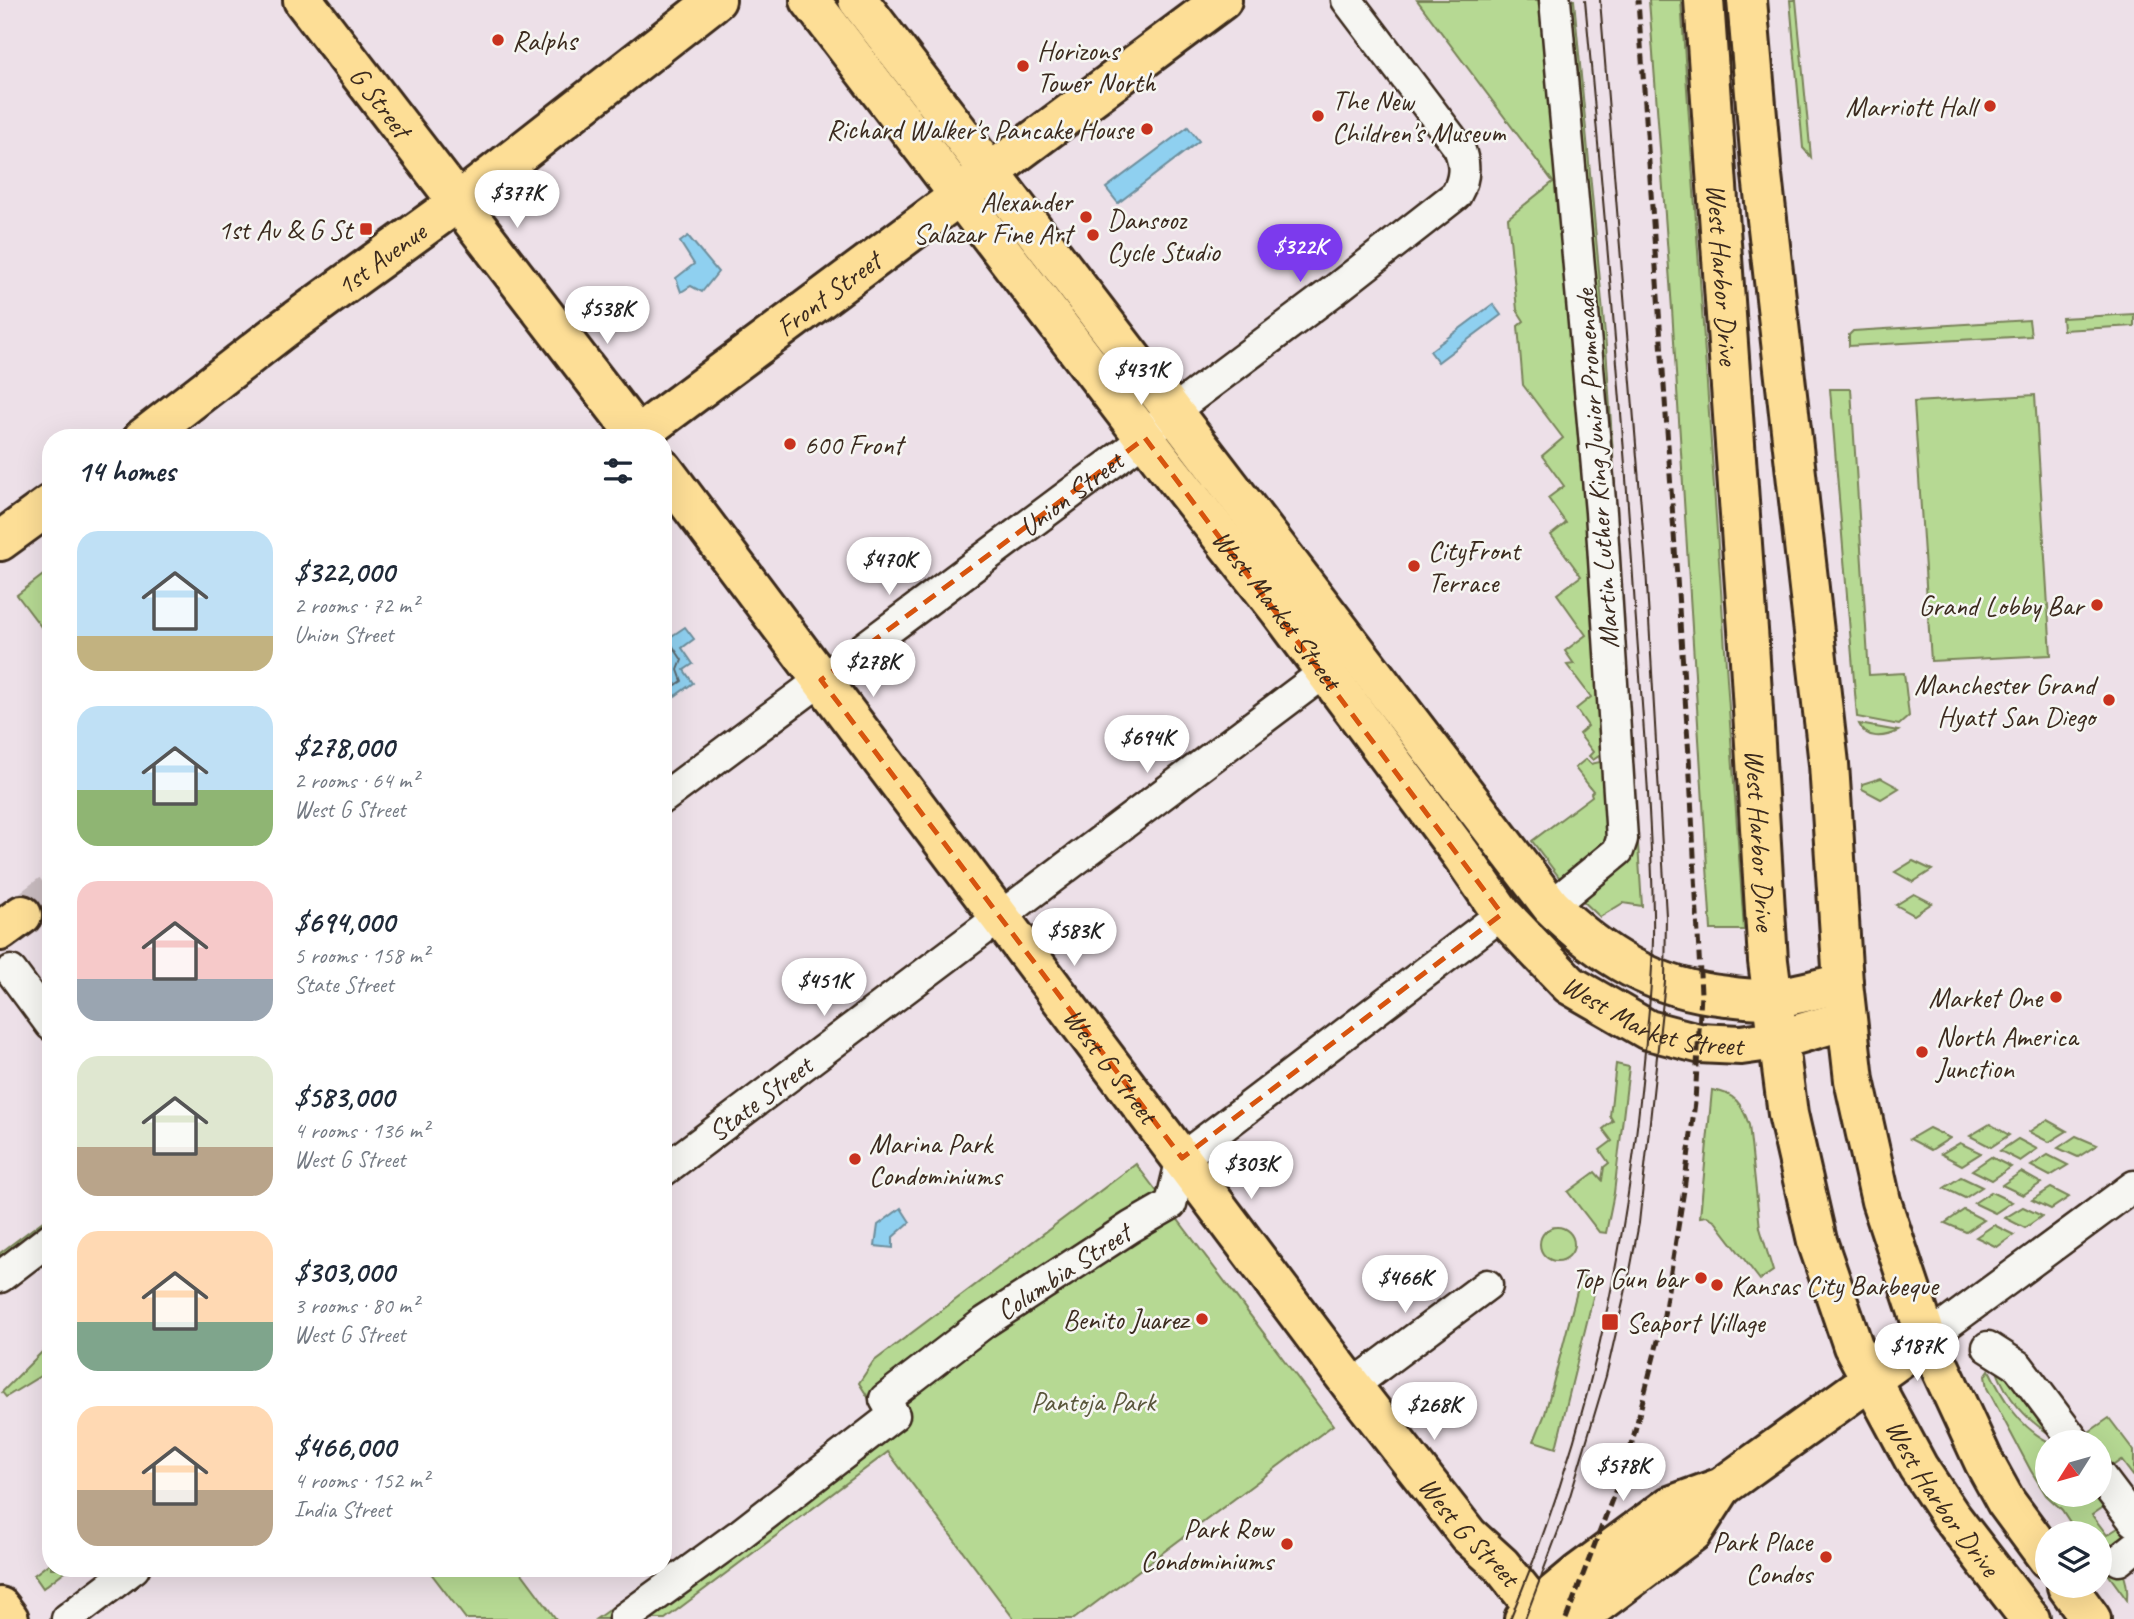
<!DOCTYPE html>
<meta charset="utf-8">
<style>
:root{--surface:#fff;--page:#f6f6f7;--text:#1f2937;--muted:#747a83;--accent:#7c3aed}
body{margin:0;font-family:Caveat,sans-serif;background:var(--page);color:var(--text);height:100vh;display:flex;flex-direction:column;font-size:26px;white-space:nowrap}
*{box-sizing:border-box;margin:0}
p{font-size:23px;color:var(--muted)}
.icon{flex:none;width:38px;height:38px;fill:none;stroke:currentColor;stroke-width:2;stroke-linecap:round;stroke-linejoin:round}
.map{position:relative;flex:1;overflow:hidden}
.sheet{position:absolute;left:42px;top:429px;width:630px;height:1148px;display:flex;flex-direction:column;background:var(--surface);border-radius:28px;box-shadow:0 7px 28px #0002}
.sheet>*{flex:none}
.needle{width:46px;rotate:233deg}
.tools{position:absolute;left:2035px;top:1430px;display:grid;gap:14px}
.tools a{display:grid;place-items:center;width:77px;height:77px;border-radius:50%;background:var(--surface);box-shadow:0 7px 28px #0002;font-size:35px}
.price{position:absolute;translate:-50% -60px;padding:0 16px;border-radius:24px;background:#fff;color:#222;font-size:23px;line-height:46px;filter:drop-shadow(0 2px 4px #0008)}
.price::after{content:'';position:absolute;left:50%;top:42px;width:21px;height:16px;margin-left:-10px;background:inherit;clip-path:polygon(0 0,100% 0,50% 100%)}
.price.on{background:var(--accent);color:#fff}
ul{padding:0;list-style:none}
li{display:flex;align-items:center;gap:21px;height:175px;padding:0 35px}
li span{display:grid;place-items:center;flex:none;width:196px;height:140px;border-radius:21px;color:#555}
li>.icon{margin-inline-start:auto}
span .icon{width:84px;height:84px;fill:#fffc;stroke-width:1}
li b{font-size:30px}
h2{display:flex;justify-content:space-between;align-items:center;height:84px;padding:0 35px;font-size:30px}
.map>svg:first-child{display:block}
.green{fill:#b6d993;stroke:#788258;stroke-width:2}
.water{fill:#8fd0f0;stroke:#6d8e9c;stroke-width:2}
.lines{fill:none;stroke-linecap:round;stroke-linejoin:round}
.shore{stroke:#5d6c72;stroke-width:2}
.major-tunnel{stroke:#c9bcc0;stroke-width:38;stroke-dasharray:38 19;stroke-linecap:butt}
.minor-casing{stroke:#3b2a1e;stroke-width:35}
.major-casing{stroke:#3b2a1e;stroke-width:44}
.minor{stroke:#f6f6f2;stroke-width:30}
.major{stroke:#fdde96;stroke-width:38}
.tram{stroke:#3b2a1e;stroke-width:2}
.rail{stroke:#3b2a1e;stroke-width:5;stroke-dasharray:10 5;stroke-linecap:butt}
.marked{fill:none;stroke:#d7540e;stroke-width:5;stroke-dasharray:14 9;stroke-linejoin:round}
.poi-dot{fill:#c8321e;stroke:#f6f6f2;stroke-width:2.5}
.labels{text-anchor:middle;stroke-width:5;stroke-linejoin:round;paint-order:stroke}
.poi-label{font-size:28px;fill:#3b2a1e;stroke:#f6f6f2;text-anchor:end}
.street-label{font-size:28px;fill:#3b2a1e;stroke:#f6f6f2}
.park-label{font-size:28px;fill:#5a563b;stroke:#f6f6f2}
</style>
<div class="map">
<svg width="2134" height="1619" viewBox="0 0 2134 1619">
<rect width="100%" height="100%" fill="#ede0e8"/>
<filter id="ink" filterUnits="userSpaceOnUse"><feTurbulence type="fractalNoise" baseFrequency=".0143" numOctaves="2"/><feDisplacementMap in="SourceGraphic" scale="14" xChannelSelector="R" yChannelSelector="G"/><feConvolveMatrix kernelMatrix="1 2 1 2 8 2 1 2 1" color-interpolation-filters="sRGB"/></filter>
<g filter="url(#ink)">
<g class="green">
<path d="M1417 0H1574L1606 346 1642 906 1623 903 1600 917 1562 881 1532 841 1592 796 1591 793 1593 791 1575 768 1586 759 1591 764 1600 762 1599 756 1593 760 1589 756 1593 752 1579 734 1588 726 1576 709 1591 697 1567 665 1574 664 1565 651 1586 635 1557 594 1581 576 1551 535 1566 523 1548 498 1564 486 1542 456 1563 438 1523 385 1518 326 1524 321 1517 310 1508 218 1553 182Z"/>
<path d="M1649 0H1681L1744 930H1711L1672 309Z"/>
<path d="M1790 0H1796L1811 157 1803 148Z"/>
<path d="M2134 314V326L2063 330 2062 318Z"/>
<path d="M2029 320 2031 336 1849 346V335L1853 331Z"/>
<path d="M1830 389H1851L1869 675 1904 673 1909 716 1899 725 1857 717Z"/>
<path d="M2035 395 2051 655 1931 661 1914 402Z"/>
<path d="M51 569V640L17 595Z"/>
<path d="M1859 724 1898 731C1884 738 1866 740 1859 724Z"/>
<path d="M1881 778 1899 788 1881 799 1862 789V784Z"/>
<path d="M1913 861 1932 870 1913 882 1895 872Z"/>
<path d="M1914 894 1932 903 1914 915 1896 905Z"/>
<path d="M1616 1064 1629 1067 1614 1193 1606 1233 1599 1232 1568 1192 1595 1172 1602 1180 1604 1167 1609 1163 1600 1150 1612 1141 1603 1129 1613 1121 1610 1116Z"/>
<path d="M1712 1090C1735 1093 1742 1104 1749 1125L1760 1228 1773 1271 1760 1280 1714 1220 1707 1216 1700 1217Z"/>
<path d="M2047 1120 2067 1131 2049 1142 2029 1132Z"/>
<path d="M1990 1124 2009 1135 1991 1147 1970 1136Z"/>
<path d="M1929 1128 1950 1138 1931 1150 1910 1139Z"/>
<path d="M2076 1136 2097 1145 2078 1157 2058 1148Z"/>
<path d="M2018 1139 2037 1149 2020 1161 2000 1151Z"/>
<path d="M1960 1143 1981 1153 1962 1165 1941 1154Z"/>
<path d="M2048 1155 2068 1165 2050 1176 2031 1166Z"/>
<path d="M1991 1157 2011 1167 1992 1180 1972 1170Z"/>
<path d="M1136 1164 1333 1425 1074 1619H1014L888 1452 665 1619H596L733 1521 876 1410 859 1383 873 1362Z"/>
<path d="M2021 1172 2041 1183 2023 1195 2002 1185Z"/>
<path d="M1961 1177 1982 1187 1965 1198 1944 1188Z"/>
<path d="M2051 1188 2069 1197 2051 1209 2032 1200Z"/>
<path d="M1991 1192 2012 1202 1995 1213 1974 1203Z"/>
<path d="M2023 1207 2042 1216 2025 1228 2005 1218Z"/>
<path d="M1964 1210 1984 1220 1966 1232 1945 1223Z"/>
<path d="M51 1215V1226L0 1264V1253Z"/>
<path d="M1994 1225 2014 1235 1997 1247 1976 1237Z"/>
<circle cx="1557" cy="1244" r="17"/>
<path d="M1581 1276 1597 1281 1556 1448 1534 1441 1545 1414Z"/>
<path d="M51 1343V1372L48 1374 47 1372 6 1397 2 1392Z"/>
<path d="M1996 1369 2012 1372 2053 1436C2027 1421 2006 1397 1996 1369Z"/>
<path d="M1989 1370C2003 1399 2019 1427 2049 1442L2048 1494 2096 1495 2109 1503 2092 1515 2107 1535 2124 1524 2134 1538 2114 1553 2110 1548 2100 1541V1533H2077L2062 1510 2046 1495 2031 1471 1987 1388 1985 1376Z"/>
<path d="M2109 1418 2134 1451V1477L2121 1460 2103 1473 2100 1469V1442H2082L2080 1438Z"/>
<path d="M2100 1547C2119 1560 2129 1578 2127 1600L2100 1563Z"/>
<path d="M51 1562V1568H69L43 1588 34 1575Z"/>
<path d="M427 1568H518L556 1619H466Z"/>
</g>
<g class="water">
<path d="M1188 127 1199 141 1118 203 1106 188Z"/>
<path d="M688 236 718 272 702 292 691 286 681 292 676 278 694 264 680 242Z"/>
<path d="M1493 304 1501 315 1438 362 1430 351Z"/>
<path d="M685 627 694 639 682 648 693 664 684 670 693 683 675 696 663 680V642Z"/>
<path d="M901 1208 910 1222 893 1237V1248L875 1246 878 1225Z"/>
</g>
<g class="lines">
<path class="shore" d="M663 647 672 645 682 660 678 670 682 681 676 685 669 678 663 677"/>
<path class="major-tunnel" d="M22 915 51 893"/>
<defs>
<g id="minor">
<path id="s1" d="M663 798 1145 438 1172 412 1336 289 1456 195C1465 179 1466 165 1459 148L1347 0"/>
<path d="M1551 906 1618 851 1622 839 1601 512 1555 0"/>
<path d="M11 971 51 1025"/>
<path id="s2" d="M663 1171 1325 672"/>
<path d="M0 1277 51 1238"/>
<path d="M1927 1339 2134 1186"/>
<path d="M1988 1347 2018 1366 2075 1442"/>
<path d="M1352 1386 1487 1285"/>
<path d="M2100 1476 2134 1521"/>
<path d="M2119 1560 2134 1548"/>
<path d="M67 1619 134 1568"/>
<path id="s3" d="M624 1619 738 1536 894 1415 885 1399 985 1322 1131 1227 1171 1204 1182 1158 1502 914"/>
</g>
<g id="major">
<path id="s4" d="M303 0 639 438"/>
<path id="s5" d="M810 0 1166 466 1280 611 1460 853 1502 914 1570 985 1648 1030 1698 1043 1741 1045 1777 1040 1846 1020"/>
<path d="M858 0 1551 906C1601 956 1655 989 1727 996 1742 998 1760 1000 1775 998 1798 995 1820 988 1843 983"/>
<path id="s6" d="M1704 0 1749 644 1768 961 1788 1114 1817 1241 1853 1346 1918 1467 1950 1515 2030 1619"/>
<path d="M1747 0 1762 175 1829 764 1843 983 1854 1080 1881 1201 1927 1339 1984 1462 2006 1502 2048 1559"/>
<path id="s7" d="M143 438 282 330 458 202 716 0"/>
<path id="s8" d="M634 438 1222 0"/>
<path id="s9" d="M663 469 1352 1386 1468 1535 1501 1565 1544 1619"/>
<path d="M0 541 51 504"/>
<path d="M0 931 22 915"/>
<path d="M2067 1586 2091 1619"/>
<path d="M0 1607 9 1619"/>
<path d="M1524 1619 1579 1573 1670 1506 1722 1487 1927 1339"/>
<path d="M1577 1619 1693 1532 1722 1487"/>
</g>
</defs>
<use href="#minor" class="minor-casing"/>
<use href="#major" class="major-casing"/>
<use href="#minor" class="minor"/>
<use href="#major" class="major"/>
<g class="tram">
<path d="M1510 1619C1587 1437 1626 1257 1644 1061 1649 1012 1654 962 1653 913 1651 806 1641 698 1634 592 1621 394 1603 197 1585 0"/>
<path d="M1525 1619 1564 1516 1606 1376 1629 1276 1639 1223 1665 982 1666 916 1646 568 1600 0"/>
</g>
<path class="rail" d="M1566 1619 1628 1458 1663 1321 1684 1190 1695 1102 1701 994 1689 756 1638 0"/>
</g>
</g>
<path class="marked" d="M1145 438 1502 914 1182 1158 821 680Z"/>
<g class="poi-dot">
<circle cx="498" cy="40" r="7"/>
<circle cx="1023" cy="66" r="7"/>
<circle cx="1990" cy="106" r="7"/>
<circle cx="1318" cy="116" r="7"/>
<circle cx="1147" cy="129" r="7"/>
<circle cx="1086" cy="217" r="7"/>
<rect x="359" y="222" width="14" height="14" rx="3.5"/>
<circle cx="1093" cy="235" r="7"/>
<circle cx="790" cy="444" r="7"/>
<circle cx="1414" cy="566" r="7"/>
<circle cx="2097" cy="605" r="7"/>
<circle cx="2109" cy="700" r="7"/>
<circle cx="2056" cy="997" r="7"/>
<circle cx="1922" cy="1052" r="7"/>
<circle cx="855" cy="1159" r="7"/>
<circle cx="1701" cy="1278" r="7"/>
<circle cx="1717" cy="1285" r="7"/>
<circle cx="1202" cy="1319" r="7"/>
<rect x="1601" y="1313" width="18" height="18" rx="3.5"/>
<circle cx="1287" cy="1544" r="7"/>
<circle cx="1826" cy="1557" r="7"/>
</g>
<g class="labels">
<g class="poi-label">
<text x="512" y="50" text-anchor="start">Ralphs</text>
<text x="1037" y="60" text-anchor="start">Horizons<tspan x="1037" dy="32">Tower North</tspan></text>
<text x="1332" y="110" text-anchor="start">The New<tspan x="1332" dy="32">Children's Museum</tspan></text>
<text x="1976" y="116">Marriott Hall</text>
<text x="1133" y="139">Richard Walker's Pancake House</text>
<text x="1072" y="211">Alexander<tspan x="1072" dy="32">Salazar Fine Art</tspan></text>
<text x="1107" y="229" text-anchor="start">Dansooz<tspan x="1107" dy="32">Cycle Studio</tspan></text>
<text x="352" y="239">1st Av &amp; G St</text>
<text x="804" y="454" text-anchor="start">600 Front</text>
<text x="1428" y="560" text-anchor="start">CityFront<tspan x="1428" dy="32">Terrace</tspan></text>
<text x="2083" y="615">Grand Lobby Bar</text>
<text x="2095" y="694">Manchester Grand<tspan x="2095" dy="32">Hyatt San Diego</tspan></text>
<text x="2042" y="1007">Market One</text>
<text x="1936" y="1046" text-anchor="start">North America<tspan x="1936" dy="32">Junction</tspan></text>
<text x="869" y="1153" text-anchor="start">Marina Park<tspan x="869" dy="32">Condominiums</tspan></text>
<text x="1687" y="1288">Top Gun bar</text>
<text x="1731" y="1295" text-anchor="start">Kansas City Barbeque</text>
<text x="1188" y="1329">Benito Juarez</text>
<text x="1626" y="1332" text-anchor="start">Seaport Village</text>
<text x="1273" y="1538">Park Row<tspan x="1273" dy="32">Condominiums</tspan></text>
<text x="1812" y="1551">Park Place<tspan x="1812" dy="32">Condos</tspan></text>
</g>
<g class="street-label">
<text dy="10" stroke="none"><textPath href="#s4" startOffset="128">G Street</textPath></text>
<text dy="10" stroke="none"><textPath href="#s7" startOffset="298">1st Avenue</textPath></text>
<text dy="10" stroke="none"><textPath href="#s6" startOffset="275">West Harbor Drive</textPath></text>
<text dy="10" stroke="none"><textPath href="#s8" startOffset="242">Front Street</textPath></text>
<text transform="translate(1596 469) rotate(-94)" y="10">Martin Luther King Junior Promenade</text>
<text dy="10" stroke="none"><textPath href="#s1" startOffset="509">Union Street</textPath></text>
<text dy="10" stroke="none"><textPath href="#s5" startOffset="768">West Market Street</textPath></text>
<text dy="10" stroke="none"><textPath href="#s6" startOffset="842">West Harbor Drive</textPath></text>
<text dy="10" stroke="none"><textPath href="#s5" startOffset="1335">West Market Street</textPath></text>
<text dy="10" stroke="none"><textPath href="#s9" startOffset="746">West G Street</textPath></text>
<text dy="10" stroke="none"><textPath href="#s2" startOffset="121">State Street</textPath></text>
<text dy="10" stroke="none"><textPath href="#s3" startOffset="576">Columbia Street</textPath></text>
<text dy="10" stroke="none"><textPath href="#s6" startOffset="1535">West Harbor Drive</textPath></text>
<text dy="10" stroke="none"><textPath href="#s9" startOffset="1334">West G Street</textPath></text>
</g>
<g class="park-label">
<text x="1093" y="1411">Pantoja Park</text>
</g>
</g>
</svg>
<div class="tools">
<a><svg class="needle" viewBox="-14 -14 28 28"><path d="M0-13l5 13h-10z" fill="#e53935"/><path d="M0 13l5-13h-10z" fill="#747a83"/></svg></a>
<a><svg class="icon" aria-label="layers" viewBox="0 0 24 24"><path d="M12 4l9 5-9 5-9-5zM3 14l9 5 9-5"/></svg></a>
</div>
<b class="price" style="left:517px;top:230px">$377K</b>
<b class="price on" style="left:1300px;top:284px">$322K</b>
<b class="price" style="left:607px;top:346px">$538K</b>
<b class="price" style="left:1141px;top:407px">$431K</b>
<b class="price" style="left:889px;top:597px">$470K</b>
<b class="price" style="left:873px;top:699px">$278K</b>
<b class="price" style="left:1147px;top:775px">$694K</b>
<b class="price" style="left:1074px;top:968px">$583K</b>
<b class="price" style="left:824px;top:1018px">$451K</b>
<b class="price" style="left:1251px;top:1201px">$303K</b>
<b class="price" style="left:1405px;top:1315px">$466K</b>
<b class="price" style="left:1917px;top:1383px">$187K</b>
<b class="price" style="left:1434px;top:1442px">$268K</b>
<b class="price" style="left:1623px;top:1503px">$578K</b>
<section class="sheet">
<h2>14 homes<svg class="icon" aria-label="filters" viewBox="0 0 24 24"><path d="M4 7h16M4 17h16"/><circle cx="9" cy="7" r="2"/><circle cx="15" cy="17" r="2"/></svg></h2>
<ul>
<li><span style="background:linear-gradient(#bfe0f5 75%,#c2b280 0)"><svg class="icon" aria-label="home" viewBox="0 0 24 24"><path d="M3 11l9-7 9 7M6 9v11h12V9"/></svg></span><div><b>$322,000</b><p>2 rooms · 72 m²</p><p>Union Street</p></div></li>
<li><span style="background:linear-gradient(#bfe0f5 60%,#8fb573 0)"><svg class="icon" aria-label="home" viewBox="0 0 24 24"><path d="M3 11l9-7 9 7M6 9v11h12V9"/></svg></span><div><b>$278,000</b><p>2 rooms · 64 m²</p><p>West G Street</p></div></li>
<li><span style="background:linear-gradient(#f6c9c9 70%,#9aa5b1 0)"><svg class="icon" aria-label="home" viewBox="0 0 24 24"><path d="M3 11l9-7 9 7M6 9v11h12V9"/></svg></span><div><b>$694,000</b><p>5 rooms · 158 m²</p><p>State Street</p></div></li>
<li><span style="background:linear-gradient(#dfe7d0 65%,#b9a48a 0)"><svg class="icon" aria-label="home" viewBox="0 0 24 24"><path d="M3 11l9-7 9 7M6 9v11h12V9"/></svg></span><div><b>$583,000</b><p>4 rooms · 136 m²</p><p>West G Street</p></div></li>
<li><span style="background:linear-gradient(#ffd9b3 65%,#7fa58c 0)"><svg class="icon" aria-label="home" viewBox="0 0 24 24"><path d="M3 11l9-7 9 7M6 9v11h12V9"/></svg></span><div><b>$303,000</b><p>3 rooms · 80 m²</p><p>West G Street</p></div></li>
<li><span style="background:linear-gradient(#ffd9b3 60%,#b9a48a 0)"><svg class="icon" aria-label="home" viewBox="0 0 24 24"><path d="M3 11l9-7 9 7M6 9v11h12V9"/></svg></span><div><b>$466,000</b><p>4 rooms · 152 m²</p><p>India Street</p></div></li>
</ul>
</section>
</div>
